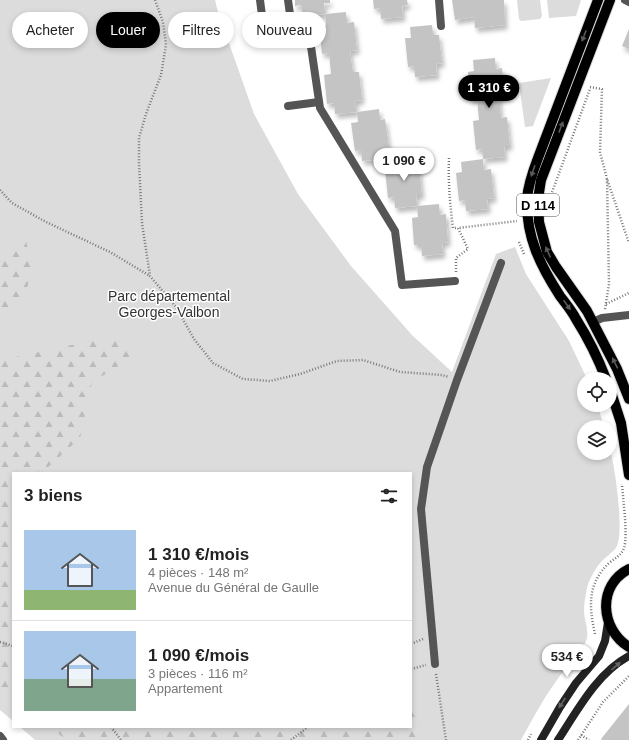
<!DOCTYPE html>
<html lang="fr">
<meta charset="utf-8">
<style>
:root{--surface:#fff;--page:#f6f6f6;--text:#222;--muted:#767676;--line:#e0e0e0;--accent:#000}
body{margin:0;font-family:Helvetica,sans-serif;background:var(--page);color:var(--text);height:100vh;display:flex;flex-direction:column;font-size:15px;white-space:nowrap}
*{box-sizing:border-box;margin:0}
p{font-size:13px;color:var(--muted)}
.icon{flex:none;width:22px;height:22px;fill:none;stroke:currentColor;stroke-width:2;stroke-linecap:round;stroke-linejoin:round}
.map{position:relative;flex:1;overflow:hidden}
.panel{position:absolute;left:12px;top:472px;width:400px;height:256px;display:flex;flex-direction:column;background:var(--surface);border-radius:0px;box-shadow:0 2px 6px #0003}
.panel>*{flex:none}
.top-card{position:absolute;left:12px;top:12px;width:400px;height:36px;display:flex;gap:8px}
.fabs{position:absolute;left:577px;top:372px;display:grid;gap:8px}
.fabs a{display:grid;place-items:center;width:40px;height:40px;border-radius:50%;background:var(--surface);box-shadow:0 2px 6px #0003;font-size:20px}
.price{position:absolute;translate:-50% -34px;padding:0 9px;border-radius:14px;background:#fff;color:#222;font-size:13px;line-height:26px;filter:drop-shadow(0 1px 2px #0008)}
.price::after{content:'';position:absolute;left:50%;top:24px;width:12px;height:9px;margin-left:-6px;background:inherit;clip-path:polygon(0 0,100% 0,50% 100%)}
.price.active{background:var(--accent);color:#fff}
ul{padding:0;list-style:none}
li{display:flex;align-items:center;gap:12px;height:100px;padding:0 12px}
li+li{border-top:1px solid var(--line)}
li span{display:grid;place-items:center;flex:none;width:112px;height:80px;border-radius:0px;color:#555}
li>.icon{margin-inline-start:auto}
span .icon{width:48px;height:48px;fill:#fffc;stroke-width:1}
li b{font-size:17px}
h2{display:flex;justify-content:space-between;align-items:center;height:48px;padding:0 12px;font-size:17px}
.pill{padding:0 14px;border-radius:18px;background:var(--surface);box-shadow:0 2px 6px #0003;font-size:14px;line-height:36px}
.pill.active{background:var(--accent);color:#fff}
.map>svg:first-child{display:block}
.green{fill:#dcdcdc}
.forest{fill:url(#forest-firs)}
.building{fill:#c4c4c4;filter:url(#shadow)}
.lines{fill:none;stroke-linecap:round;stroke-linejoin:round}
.primary-casing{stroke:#dbdbdb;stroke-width:12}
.path{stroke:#777;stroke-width:2.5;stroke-dasharray:1 2;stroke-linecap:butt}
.service{stroke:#555;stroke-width:8}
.minor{stroke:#555;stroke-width:8}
.secondary{stroke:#222;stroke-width:8}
.primary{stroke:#000;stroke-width:10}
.oneway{fill:#595959}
.oneway2{fill:#646464}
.labels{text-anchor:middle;stroke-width:3;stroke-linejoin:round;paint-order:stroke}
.shield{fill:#fff;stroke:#4c4c4c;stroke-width:1}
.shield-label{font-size:13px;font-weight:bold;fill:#000}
.park-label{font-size:14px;fill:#333;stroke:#fff}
</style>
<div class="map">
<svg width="629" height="740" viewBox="0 0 629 740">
<defs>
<pattern id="forest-firs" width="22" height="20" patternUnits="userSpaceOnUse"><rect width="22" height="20" fill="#dcdcdc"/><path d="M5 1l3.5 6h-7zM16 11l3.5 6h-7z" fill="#bbb"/></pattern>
<filter id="shadow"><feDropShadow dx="2.5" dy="4.5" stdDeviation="2" flood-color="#0004"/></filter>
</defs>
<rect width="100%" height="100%" fill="#fff"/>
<g class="green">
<path d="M0 0H215L218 12 254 114 298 194 351 266 412 335 452 372 496 254 515 247 526 274 569 341 587 379H584V405H598V406L604 427H584V453H610V449C615 467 625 534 616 548 613 552 608 555 604 559 597 565 592 575 588 584 586 592 584 602 584 611 584 621 590 631 586 641 582 651 564 670 557 680 543 699 532 720 521 740H35L20 727H411V473H13V721L0 710Z"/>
<path d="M517 0H540L542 16 540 19 521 21 519 19Z"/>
<path d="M547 0H581L576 16 549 18Z"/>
<path d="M551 78 533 126 525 127 519 83Z"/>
</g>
<g class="forest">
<path d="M26 241 33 268 22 304 0 313V256Z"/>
<path d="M114 336 134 357 92 382 80 438 46 469 51 473H13V700L0 691V358L6 359Z"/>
<path d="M411 710 420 726 426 740H67L49 727H411Z"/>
</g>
<g class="building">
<path d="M295 0H330V3H324L325 14 303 16 301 5 295 6Z"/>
<path d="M373 0H407L408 5 402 6 403 17 381 19 380 8 374 9Z"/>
<path d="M452 0H504L505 25 475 28 474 17 455 20Z"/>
<path d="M346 12 347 23 354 22 357 50 350 51 353 72H359L362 100 355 101 357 112 379 109 380 120 385 119 389 147 382 148 383 159 362 161 361 150 355 151 351 123 358 122 357 112 335 114 334 103 327 104 324 75 331 74 329 53 322 54 319 26 326 25 325 14Z"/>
<path d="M432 25 433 35H439L442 63 436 64 437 75 415 77 414 66 408 67 405 38H411L410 27Z"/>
<path d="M629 29V49L622 46Z"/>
<path d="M495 58 496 69 502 68 505 96 499 97 501 118 507 117 510 146H504L505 157 483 159 482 149 476 150 473 121 479 120 477 99 470 100 468 72 474 71 473 60Z"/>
<path d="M412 156 413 167 419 166 422 195H416L417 206 395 208 394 197 388 198 385 170 391 169 390 159Z"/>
<path d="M483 159 484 170 491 169 494 198 487 199 488 209 466 211 465 200 459 201 456 173 462 172 461 162Z"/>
<path d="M439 204 440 215 446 214 448 242 442 243 443 254 422 256 421 245H414L412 218 418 217 417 206Z"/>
<path d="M629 704V740H602L601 739Z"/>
</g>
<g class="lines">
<defs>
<g id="primary">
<path d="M598 0 538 158C533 171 528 185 527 199 526 237 540 265 560 296 566 304 572 311 576 319 588 338 598 358 606 379"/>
<path d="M610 0 541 180 538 199 539 222 547 252 556 267 587 311 617 369 629 399"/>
<path d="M610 389 621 423 629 475"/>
<path d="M629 569C597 585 600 629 629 647"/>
</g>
</defs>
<use href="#primary" class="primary-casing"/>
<g class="path">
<path d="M155 0 163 22 166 45 161 75 146 114 139 138V163L142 223 150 276 176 307 194 339 213 363 243 379 270 381 300 374 337 361 363 360 400 372 442 375 449 377"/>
<path d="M590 87 602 89 600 152 607 179"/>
<path d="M449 158C448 182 450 204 453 228H458"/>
<path d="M0 190 12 203 46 222 110 252 150 276"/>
<path d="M551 195 590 89"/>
<path d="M519 242 524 254"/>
<path d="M456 272V258L468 249 458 228 517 221"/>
<path d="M606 304 629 293"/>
<path d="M605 309 609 284 607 179 629 243"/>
<path d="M595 634C589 607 587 584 609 563 615 558 621 556 624 548 628 535 623 499 622 484"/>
<path d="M0 642 13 646"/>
<path d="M411 644 423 639"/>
<path d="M411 669 426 665"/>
<path d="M436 674 446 740"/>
<path d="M111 727 121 740"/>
<path d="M581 735 589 740"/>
<path d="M291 740 308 727"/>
<path d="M528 740 531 734"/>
<path d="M578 740 603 702 629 676"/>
</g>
<g class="service">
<path d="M260 0 265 39 293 36 288 0"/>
<path d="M439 0 441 26"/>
<path d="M291 27 309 33 320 108 395 231 402 285 455 281"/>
<path d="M288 106 319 102"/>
<path d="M435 664 421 509 427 467 457 380 501 263"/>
<path d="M0 736 3 740"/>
</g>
<g class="minor">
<path d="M625 0 629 2"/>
<path d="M593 322 602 318 629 315"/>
</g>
<g class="secondary">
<path d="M541 740 560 707 576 683 599 656 605 641 608 622"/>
<path d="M558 740C577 711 597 673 629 656"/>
</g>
<use href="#primary" class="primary"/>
</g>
<defs><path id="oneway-solid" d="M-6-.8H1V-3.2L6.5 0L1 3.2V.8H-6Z"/></defs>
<g class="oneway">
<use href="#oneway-solid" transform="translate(584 36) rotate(111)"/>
<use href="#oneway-solid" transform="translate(561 127) rotate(-69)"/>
<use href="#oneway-solid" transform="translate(533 171) rotate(109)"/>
<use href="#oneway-solid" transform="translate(548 252) rotate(-114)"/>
<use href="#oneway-solid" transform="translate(567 305) rotate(55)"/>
<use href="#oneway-solid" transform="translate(615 363) rotate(-116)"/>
</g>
<g class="oneway2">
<use href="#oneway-solid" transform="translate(616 666) rotate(-41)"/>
<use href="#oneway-solid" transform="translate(562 703) rotate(123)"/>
</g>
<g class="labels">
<rect class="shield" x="517" y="194" width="42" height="22" rx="3"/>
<g class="shield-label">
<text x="538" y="210">D 114</text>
</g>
<g class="park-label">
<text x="169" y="301">Parc départemental<tspan x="169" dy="16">Georges-Valbon</tspan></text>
</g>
</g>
</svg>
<div class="fabs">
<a><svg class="icon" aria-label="locate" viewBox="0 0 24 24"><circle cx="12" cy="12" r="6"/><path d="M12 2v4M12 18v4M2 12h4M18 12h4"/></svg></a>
<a><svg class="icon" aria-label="layers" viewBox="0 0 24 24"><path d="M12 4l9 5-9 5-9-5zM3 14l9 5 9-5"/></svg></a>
</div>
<b class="price active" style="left:489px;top:109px">1 310 €</b>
<b class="price" style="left:404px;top:182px">1 090 €</b>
<b class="price" style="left:567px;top:678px">534 €</b>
<div class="top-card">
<a class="pill">Acheter</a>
<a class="pill active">Louer</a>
<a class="pill">Filtres</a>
<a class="pill">Nouveau</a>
</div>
<section class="panel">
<h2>3 biens<svg class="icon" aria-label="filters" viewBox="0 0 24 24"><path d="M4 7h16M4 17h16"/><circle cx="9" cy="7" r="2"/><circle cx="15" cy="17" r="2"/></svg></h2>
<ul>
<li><span style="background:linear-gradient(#a9c7e8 75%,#8fb573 0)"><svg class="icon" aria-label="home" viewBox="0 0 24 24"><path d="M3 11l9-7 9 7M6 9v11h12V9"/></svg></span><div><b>1 310 €/mois</b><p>4 pièces · 148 m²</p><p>Avenue du Général de Gaulle</p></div></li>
<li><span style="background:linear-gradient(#a9c7e8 60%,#7fa58c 0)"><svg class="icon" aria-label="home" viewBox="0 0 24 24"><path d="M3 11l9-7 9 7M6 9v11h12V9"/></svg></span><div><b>1 090 €/mois</b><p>3 pièces · 116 m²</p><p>Appartement</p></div></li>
</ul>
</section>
</div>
